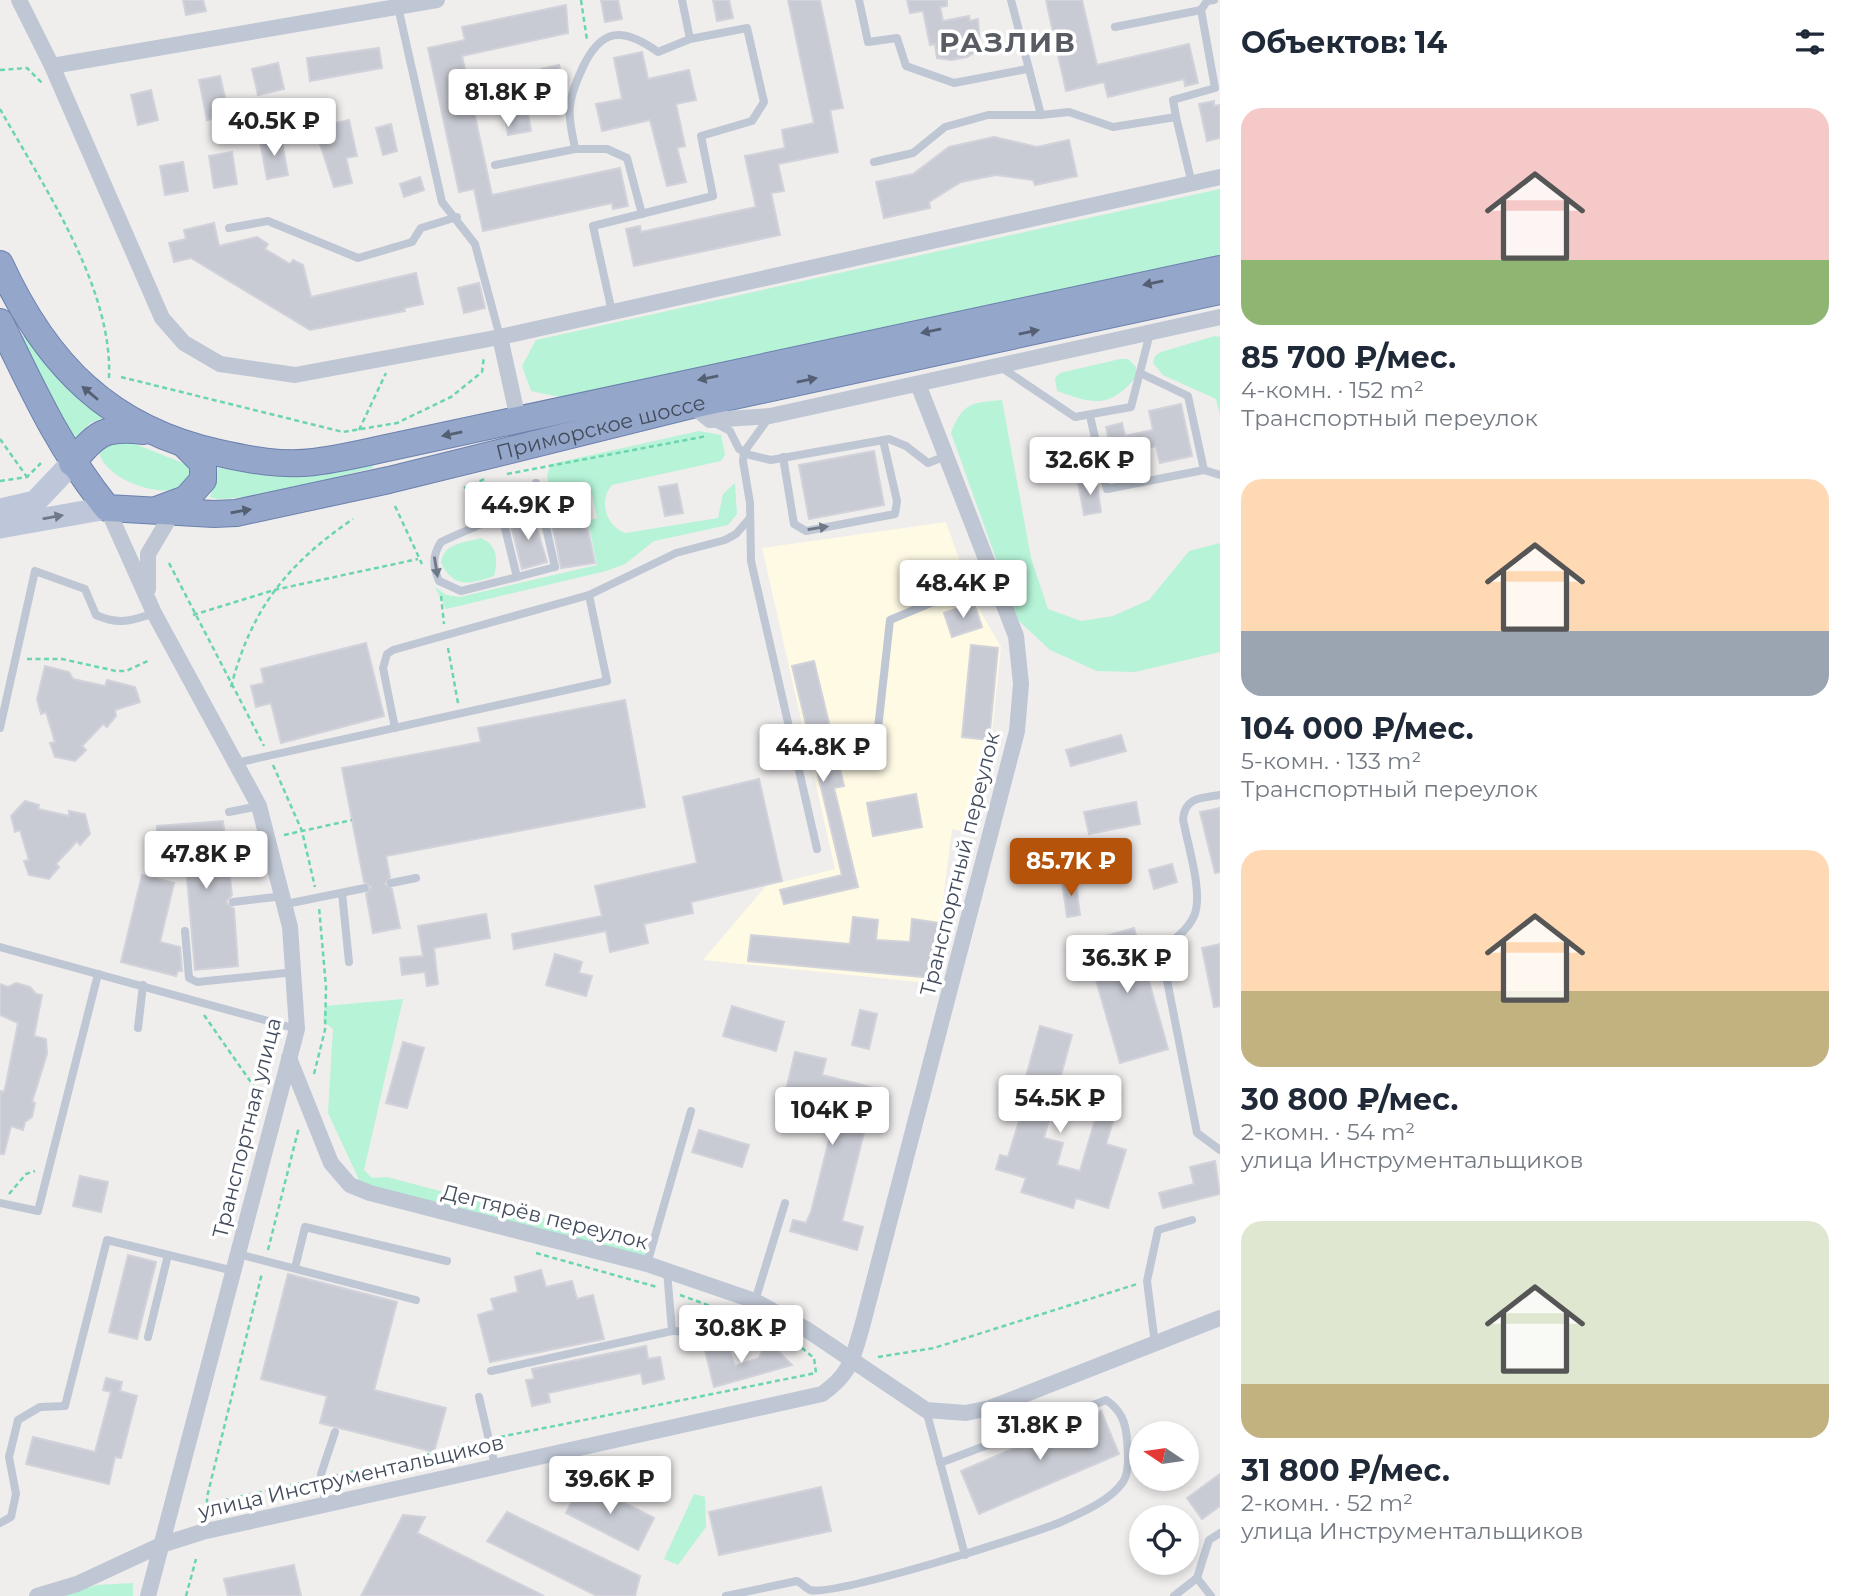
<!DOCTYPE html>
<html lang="ru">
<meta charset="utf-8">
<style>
:root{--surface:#fff;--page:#f6f6f7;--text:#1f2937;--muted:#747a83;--accent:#b45309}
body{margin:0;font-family:Montserrat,sans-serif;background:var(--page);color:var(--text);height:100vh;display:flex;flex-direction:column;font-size:26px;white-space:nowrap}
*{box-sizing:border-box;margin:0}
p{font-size:23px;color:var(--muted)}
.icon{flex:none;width:38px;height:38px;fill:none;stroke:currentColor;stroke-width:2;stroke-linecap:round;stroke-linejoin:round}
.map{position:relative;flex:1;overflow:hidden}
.drawer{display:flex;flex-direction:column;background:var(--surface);width:630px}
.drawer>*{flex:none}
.needle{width:46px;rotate:283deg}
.buttons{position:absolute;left:1129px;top:1421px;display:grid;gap:14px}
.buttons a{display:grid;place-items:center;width:70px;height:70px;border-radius:50%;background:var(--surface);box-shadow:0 4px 10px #0003;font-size:35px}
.price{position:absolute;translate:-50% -60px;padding:0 16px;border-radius:7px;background:#fff;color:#222;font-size:23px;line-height:46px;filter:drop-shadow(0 2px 4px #0008)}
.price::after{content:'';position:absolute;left:50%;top:42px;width:21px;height:16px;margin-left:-10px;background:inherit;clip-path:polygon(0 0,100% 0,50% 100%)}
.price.on{background:var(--accent);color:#fff}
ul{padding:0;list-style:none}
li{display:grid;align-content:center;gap:14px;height:371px;padding:0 21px}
li span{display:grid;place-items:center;height:217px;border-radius:21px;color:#555}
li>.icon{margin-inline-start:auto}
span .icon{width:126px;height:126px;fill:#fffc;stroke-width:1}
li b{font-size:30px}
h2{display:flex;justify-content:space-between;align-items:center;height:84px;padding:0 21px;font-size:30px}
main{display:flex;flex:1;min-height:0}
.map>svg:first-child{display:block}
.commercial{fill:#fefae4}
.green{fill:#b6f3d7}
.building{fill:#c9cbd4;stroke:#d1d2da;stroke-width:2}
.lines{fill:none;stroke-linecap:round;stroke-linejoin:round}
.trunk-casing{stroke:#6b81ae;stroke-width:28}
.path{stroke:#6bd5b0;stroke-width:2.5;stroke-dasharray:5 3.5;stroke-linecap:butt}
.service{stroke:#bfc7d4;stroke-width:8}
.minor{stroke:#bfc7d4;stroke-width:16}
.secondary{stroke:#bec7d9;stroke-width:23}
.trunk{stroke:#94a6c9;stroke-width:26}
.oneway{fill:#545f73}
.oneway2{fill:#6f7888}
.oneway3{fill:#6f7887}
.labels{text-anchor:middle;stroke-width:7;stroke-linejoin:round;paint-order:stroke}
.street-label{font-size:21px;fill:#444d5d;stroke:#fff}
.district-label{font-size:28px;font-weight:bold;letter-spacing:2px;fill:#595c63;stroke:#fff}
</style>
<main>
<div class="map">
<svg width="1220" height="1596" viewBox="0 0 1220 1596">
<rect width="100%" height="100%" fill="#f0eded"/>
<path class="commercial" d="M946 522 973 598 1001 647 991 742 967 832 952 829 933 978 928 977V983L703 960 766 886 835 869 762 548Z"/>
<g class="green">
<path d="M1220 189V255L565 398 531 391 522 366 536 340Z"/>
<path d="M26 334 104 418 90 423 74 440 19 339Z"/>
<path d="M1215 336 1220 337V416L1216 399 1163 375 1153 363 1155 356 1161 352Z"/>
<path d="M1120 359H1128L1136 367V377C1109 409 1093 404 1057 391L1055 378 1060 373Z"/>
<path d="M1002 400 1031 558 1048 609 1081 621 1113 616 1149 600 1189 551 1220 543V652L1135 672 1097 671 1050 650 1018 620 951 433C963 402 971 403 1002 400Z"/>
<path d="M699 431 721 435 725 455 721 461 612 485C598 501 606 527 626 533L718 518 723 494 735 483 737 514 728 525 654 541 625 564 606 571 446 609 435 587 446 595 460 597 597 565 588 521 597 518 592 494 551 502 547 475 551 464Z"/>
<path d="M118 437 185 464 190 468 194 479C188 482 181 488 175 490 148 494 103 477 98 449Z"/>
<path d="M373 464V468C346 474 228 507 210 497L218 468 285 477Z"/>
<path d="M481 538C498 545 498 561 494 576 470 584 454 589 441 563 443 543 464 543 481 538Z"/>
<path d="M403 999 364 1170 372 1178 387 1177 630 1241 649 1248 644 1262 361 1184 328 1113 333 1029 323 1021 325 1006Z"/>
<path d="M694 1494 705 1497 706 1527 678 1565 664 1559Z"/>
<path d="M133 1583V1596H60L97 1585Z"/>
</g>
<g class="building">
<path d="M183 0H203L206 11 186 15Z"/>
<path d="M601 0H618L622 19 605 22Z"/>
<path d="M713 0H729L733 18 717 21Z"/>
<path d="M788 0H820L843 108 830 110 838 152 778 164 784 191 771 193 780 235 634 266 626 229 640 226 641 232 756 207 745 156 785 148 782 130 814 123Z"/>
<path d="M907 0H947V6L940 7 943 21 969 16 970 21 978 19 980 49 967 57 952 60 937 58 935 44 930 45 923 11 910 13Z"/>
<path d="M1046 0H1082L1097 65 1189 44 1198 83 1185 86 1184 79 1108 97 1104 82 1066 91Z"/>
<path d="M566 5 568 33 462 56 492 195 620 168 628 206 613 209 612 203 483 231 474 189 459 192 428 48 465 40 462 27Z"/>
<path d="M379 48 382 68 310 81 307 58Z"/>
<path d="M642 52 648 79 689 70 696 100 676 104 685 146 677 148 686 182 667 186 650 120 602 131 596 104 622 99 614 58Z"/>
<path d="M278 63 284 89 258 95 252 69Z"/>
<path d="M559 65 564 87 545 90 541 69Z"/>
<path d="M220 76 229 115 207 120 199 80Z"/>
<path d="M151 90 158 120 138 125 131 95Z"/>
<path d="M1214 101V106L1220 105V138L1207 141 1199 104Z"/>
<path d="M528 113 531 131 508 135 505 117Z"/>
<path d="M349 120 357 156 346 158 352 183 334 187 318 138 328 135 327 125Z"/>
<path d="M391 124 397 151 383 155 376 128Z"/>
<path d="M281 137 288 175 267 179 260 141Z"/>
<path d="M994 137 1037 147 1069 140 1077 176 1035 185 1033 180 996 175 961 182 929 202 930 208 884 218 876 182 913 174 949 147Z"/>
<path d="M232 152 237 184 214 188 209 156Z"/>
<path d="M183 162 188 191 165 195 160 166Z"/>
<path d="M420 177 424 190 404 197 400 184Z"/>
<path d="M214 223 219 246 257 237 268 244 265 249 290 264 293 260 303 265 311 297 416 273 423 304 404 308 405 311 310 330 191 258 174 262 169 243 186 239 184 230Z"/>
<path d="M479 283 485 308 464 313 458 288Z"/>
<path d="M1181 404 1192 456 1160 463 1156 446 1129 452 1134 474 1117 478 1106 427 1122 423 1125 436 1153 430 1149 411Z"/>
<path d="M874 451 884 505 809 519 799 465Z"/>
<path d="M1096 479 1101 512 1084 515 1078 482Z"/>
<path d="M677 484 683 513 665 516 659 487Z"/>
<path d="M533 516 547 562 522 569 510 521Z"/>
<path d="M586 521 595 563 561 568 553 528Z"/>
<path d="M974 603 982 627 952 637 944 613Z"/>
<path d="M366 643 384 716 281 743 271 703 256 707 251 686 264 683 261 669Z"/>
<path d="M971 645 998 648 989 740 962 737Z"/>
<path d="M814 661 844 786 834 788 858 887 784 904 780 890 842 875 792 666Z"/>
<path d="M45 666 69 672 73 679 105 686 107 680 135 687 140 702 115 710 116 716 107 727 103 724 82 746 86 750 75 761 55 757 50 743 55 742 46 712 41 714 37 699Z"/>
<path d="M625 700 645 807 386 856 390 877 385 884 392 889 400 928 373 933 366 894 371 887 364 882 342 768 481 742 478 728Z"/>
<path d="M1121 735 1126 751 1071 766 1066 750Z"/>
<path d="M759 779 782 881 691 902 693 913 644 924 648 943 610 952 606 931 514 949 512 934 602 916 595 886 697 863 683 797Z"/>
<path d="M916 794 922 827 873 836 867 803Z"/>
<path d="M25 801 39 805 38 809 69 816V811L85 814 90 834 80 845 77 841 56 864 59 867 49 879 29 875 24 861 29 860 20 830 15 832 11 816Z"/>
<path d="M1136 802 1140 824 1089 834 1084 812Z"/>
<path d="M1220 808V872L1215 873 1200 812Z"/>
<path d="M223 821 232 895 226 902 234 909 238 966 195 970 184 843 181 856 165 857 163 834 157 833V826Z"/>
<path d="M1172 864 1177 882 1154 889 1149 870Z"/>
<path d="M142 875 174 883 160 942 180 947 182 971H178L176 976 121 962Z"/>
<path d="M1075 878 1080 915 1067 917 1062 880Z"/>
<path d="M486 914 490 938 434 948 438 984 427 986 425 972 402 975 400 958 423 956 418 926Z"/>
<path d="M853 917 878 920 876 940 910 942 912 919 940 923 933 978 748 961 751 935 850 944Z"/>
<path d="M1134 928 1168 1049 1120 1063 1085 942Z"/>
<path d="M1220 944V1006L1214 1007 1202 948Z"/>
<path d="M555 954 582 962 579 973 592 976 586 996 546 985Z"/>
<path d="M16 983 30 987 36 994 42 995 34 1036 46 1039 47 1054 32 1102 35 1103 32 1117 25 1122 23 1130 11 1126 4 1154H0V1091L4 1092 6 1084 18 1023 0 1015V984L8 987Z"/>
<path d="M732 1006 784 1022 776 1051 723 1036Z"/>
<path d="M860 1010 877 1014 869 1049 852 1045Z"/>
<path d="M1040 1026 1072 1035 1044 1138 1063 1143 1057 1165 1080 1171 1104 1090 1121 1095 1106 1144 1126 1150 1108 1208 1076 1198 1073 1208 1021 1192 1026 1178 996 1169 1000 1155 1008 1157 1020 1118 1015 1117Z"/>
<path d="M403 1042 424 1048 407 1108 386 1103Z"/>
<path d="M795 1052 826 1059 822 1075 875 1088 842 1221 863 1227 857 1250 790 1231 793 1220 806 1223 811 1212 836 1112 784 1099Z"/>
<path d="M699 1130 749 1145 742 1167 692 1152Z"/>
<path d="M1215 1161 1220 1194 1163 1208 1159 1193 1194 1184 1190 1167Z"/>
<path d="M80 1176 108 1182 101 1212 73 1206Z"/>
<path d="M128 1255 156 1262 137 1339 109 1332Z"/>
<path d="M541 1270 546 1287 572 1281 577 1299 593 1295 604 1339 490 1362 478 1315 494 1310 491 1299 518 1292 515 1277Z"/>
<path d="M288 1274 397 1302 374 1390 446 1408 434 1452 320 1423 327 1396 261 1379Z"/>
<path d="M727 1343 735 1366 759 1358 765 1345 778 1351 792 1365 714 1387 705 1350Z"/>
<path d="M646 1346 648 1359 660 1357 664 1379 643 1384 641 1373 548 1393 550 1402 532 1406 526 1380 534 1379 532 1369Z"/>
<path d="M106 1378 122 1382 120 1391 137 1396 121 1458 115 1457 109 1484 26 1464 33 1437 95 1452 111 1392 103 1390Z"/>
<path d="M1101 1411 1119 1454 979 1514 961 1471Z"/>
<path d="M1220 1474V1506L1202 1519 1187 1498Z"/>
<path d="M582 1481 654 1518 638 1550 566 1513Z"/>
<path d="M821 1487 831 1531 719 1555 709 1512Z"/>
<path d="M507 1512 640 1576 635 1596H597L487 1541Z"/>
<path d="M403 1515 425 1517 417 1533 544 1596H361Z"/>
<path d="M294 1565 301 1596H228L224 1579Z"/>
</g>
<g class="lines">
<defs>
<g id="trunk">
<path d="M0 264C46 364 109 429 219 453 250 460 282 466 314 462 337 459 360 454 382 449L1220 269"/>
<path id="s1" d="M0 322C33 390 59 448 107 508L214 514 236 513 389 480 692 405 1220 291"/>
<path d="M72 463C97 433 104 426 144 431"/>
<path d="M159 509 186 499 203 480V463L186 446"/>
</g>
</defs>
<use href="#trunk" class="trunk-casing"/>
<g class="path">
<path d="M581 0 587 40"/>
<path d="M0 70 27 68 42 83"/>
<path d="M0 109C43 186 113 287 109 378"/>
<path d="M121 377 343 432 397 423 451 397 482 372 484 356"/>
<path d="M359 430 386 373"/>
<path d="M0 439 27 477"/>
<path d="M507 474 707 436"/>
<path d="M0 481 27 477 41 463"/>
<path d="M464 488 487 478"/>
<path d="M395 506 422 564"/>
<path d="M169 563 264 746"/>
<path d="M441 596 444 624"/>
<path d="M193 615 274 590 418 559"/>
<path d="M448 648 458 703"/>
<path d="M27 659H62L116 671H126L150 660"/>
<path d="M231 687C251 609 287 564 353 519"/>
<path d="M273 765 302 831 315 887"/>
<path d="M284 835 352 820"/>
<path d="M204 1015 262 1098"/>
<path d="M314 1074 325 1030 326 987 319 907"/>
<path d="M9 1194 26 1174 35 1171"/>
<path d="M268 1250 299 1127"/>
<path d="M536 1253 657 1287"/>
<path d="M680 1295 763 1325"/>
<path d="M878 1357 934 1348 1137 1284"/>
<path d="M500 1437 816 1373 814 1358 796 1343"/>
<path d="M333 1476 477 1443"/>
<path d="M207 1504 309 1481"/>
<path d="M207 1512V1497L262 1273"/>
<path d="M186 1596 196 1559"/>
</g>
<g class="service">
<path d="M859 0 868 42 897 38 906 66 954 83 1027 69"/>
<path d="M1011 0 1041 115 1069 112 1113 127 1176 117 1192 184"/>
<path d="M398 7 442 202 475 244 500 337"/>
<path d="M1115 27 1201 10"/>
<path d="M1176 117 1173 100 1215 88 1201 10 1207 1 1214 0"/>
<path d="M874 162 913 153 945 127 988 115H1041"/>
<path d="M495 165 575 149"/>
<path d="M642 214 627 158 607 149H575C573 136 568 119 570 106 571 94 577 80 582 69 601 27 623 27 658 52L690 39"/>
<path d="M229 228 268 221 358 258 412 242 421 228 457 217"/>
<path d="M612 312 593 226 713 196 701 136 752 121 764 102 747 28 690 39 682 0"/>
<path d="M1002 368 1075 417 1131 407 1150 333"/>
<path d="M1140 373 1188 396 1204 470"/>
<path d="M770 416 744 452 743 461 750 503 751 561 817 849"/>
<path d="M1090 416 1107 489 1204 470 1220 475"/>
<path d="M715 423 730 431 739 449 750 455 771 460 889 439 906 446 928 463 946 456"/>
<path d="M783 457 794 524 806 531 895 514 897 501 883 440"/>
<path d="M501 512 517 577 461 591 439 581C433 567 432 556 441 542 474 526 516 514 536 483"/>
<path d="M544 516 577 509"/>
<path d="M517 577 555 567 536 483"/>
<path d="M0 728 35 571 85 589 96 615C118 625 132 621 154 613"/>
<path d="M395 728 383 668 387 654 393 650 589 595 676 553 725 540 736 534 749 519"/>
<path d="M875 756 890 620 993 577"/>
<path d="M236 763 607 681 589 595"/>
<path d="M1220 795C1201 798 1185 797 1183 819 1187 843 1204 894 1194 916 1184 939 1168 933 1164 965L1197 1133 1220 1150"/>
<path d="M229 812 259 806"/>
<path d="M391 883 416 878"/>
<path d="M342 893 349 962"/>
<path d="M233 902 284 896"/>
<path d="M286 904 365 888"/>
<path d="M185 931 189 978 197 982 295 972"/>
<path d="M0 947 297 1029"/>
<path d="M138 1028 143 985"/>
<path d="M0 1203 38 1211 98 974"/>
<path d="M238 1254 416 1300"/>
<path d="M647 1264 691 1111"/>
<path d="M295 1268 305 1227 447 1261"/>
<path d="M755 1301 785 1203"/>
<path d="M672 1331 713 1333 744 1341"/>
<path d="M148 1337 168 1255"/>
<path d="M1155 1344 1147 1281 1158 1230 1192 1220"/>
<path d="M491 1371 672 1331 667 1271"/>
<path d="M479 1397 495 1466"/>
<path d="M926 1410 965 1555"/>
<path d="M325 1504 321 1474 335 1432"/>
<path d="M0 1523 11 1517 16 1494 9 1457 18 1420 40 1407 65 1406 107 1240 234 1271"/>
<path d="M1197 1578 1211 1596"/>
<path d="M726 1596 797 1581C801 1583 806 1588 810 1590 837 1596 1027 1536 1061 1522 1081 1513 1110 1501 1123 1482 1130 1471 1128 1452 1127 1440 1126 1423 1121 1410 1106 1400L940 1463"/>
<path d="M1174 1596 1197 1578 1209 1540 1220 1533"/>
</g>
<g class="minor">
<path d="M19 0 52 66 162 318 184 343 220 364 295 375 500 337 1220 177"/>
<path d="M52 66 437 0"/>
<path d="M500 337 518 419"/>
<path d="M692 405 710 420 770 416 1220 317"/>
<path d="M107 508 154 613 259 806 290 927 297 1029 148 1596"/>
<path d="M148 589V554L173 512"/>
<path d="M289 1058 331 1163 350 1185 370 1193 647 1264 755 1301 806 1329 926 1410 966 1413 990 1408 1220 1318"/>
<path d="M37 1596 77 1584 161 1545 202 1532 822 1394C852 1373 853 1357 863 1323L1017 731 1021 684 1016 636 918 384"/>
</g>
<g class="secondary">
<path d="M0 510 35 502 72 463"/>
<path d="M0 527 107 508"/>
</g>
<use href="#trunk" class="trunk"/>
</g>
<defs><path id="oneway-solid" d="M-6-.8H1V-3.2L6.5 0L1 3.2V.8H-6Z" transform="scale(1.75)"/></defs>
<g class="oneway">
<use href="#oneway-solid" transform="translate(1153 283) rotate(168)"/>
<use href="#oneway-solid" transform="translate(931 331) rotate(168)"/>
<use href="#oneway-solid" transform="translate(1029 332) rotate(-12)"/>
<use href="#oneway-solid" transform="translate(708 378) rotate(168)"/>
<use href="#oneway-solid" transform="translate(807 380) rotate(-12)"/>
<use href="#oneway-solid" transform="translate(90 393) rotate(-140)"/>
<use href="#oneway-solid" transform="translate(452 434) rotate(168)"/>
<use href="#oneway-solid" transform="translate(241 511) rotate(-10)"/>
</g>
<use class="oneway2" href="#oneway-solid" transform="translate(53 517) rotate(-10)"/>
<g class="oneway3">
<use href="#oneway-solid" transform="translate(818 528) rotate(-9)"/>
<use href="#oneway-solid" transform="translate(436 567) rotate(81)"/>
</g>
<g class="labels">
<g class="street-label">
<text dy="7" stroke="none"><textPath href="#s1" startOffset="719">Приморское шоссе</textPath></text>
<text transform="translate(960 864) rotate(-76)" y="7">Транспортный переулок</text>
<text transform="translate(247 1128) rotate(-76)" y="7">Транспортная улица</text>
<text transform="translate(545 1217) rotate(14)" y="7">Дегтярёв переулок</text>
<text transform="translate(351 1477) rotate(-13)" y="7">улица Инструментальщиков</text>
</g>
<g class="district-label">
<text x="1008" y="52">РАЗЛИВ</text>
</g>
</g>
</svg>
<div class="buttons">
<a><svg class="needle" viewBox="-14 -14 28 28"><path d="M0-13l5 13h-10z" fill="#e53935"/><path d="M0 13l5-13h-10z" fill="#747a83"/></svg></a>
<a><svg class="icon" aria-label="locate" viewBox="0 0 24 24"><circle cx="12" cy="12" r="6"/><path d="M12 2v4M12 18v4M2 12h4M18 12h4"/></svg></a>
</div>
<b class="price" style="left:508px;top:129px">81.8K ₽</b>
<b class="price" style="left:274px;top:158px">40.5K ₽</b>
<b class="price" style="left:1090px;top:497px">32.6K ₽</b>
<b class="price" style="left:528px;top:542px">44.9K ₽</b>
<b class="price" style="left:963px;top:620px">48.4K ₽</b>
<b class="price" style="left:823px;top:784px">44.8K ₽</b>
<b class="price" style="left:206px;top:891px">47.8K ₽</b>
<b class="price on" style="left:1071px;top:898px">85.7K ₽</b>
<b class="price" style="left:1127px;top:995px">36.3K ₽</b>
<b class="price" style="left:1060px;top:1135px">54.5K ₽</b>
<b class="price" style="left:832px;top:1147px">104K ₽</b>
<b class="price" style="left:741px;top:1365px">30.8K ₽</b>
<b class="price" style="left:1040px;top:1462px">31.8K ₽</b>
<b class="price" style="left:610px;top:1516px">39.6K ₽</b>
</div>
<section class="drawer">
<h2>Объектов: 14<svg class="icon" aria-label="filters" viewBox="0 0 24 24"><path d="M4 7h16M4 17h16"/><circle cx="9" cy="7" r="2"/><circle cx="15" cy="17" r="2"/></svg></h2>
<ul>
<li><span style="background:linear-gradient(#f6c9c9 70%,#8fb573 0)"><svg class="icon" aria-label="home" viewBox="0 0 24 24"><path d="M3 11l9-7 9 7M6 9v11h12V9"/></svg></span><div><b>85 700 ₽/мес.</b><p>4-комн. · 152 m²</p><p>Транспортный переулок</p></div></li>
<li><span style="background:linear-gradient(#ffd9b3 70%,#9aa5b1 0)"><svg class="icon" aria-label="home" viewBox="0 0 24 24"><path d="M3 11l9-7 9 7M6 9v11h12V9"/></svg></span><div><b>104 000 ₽/мес.</b><p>5-комн. · 133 m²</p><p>Транспортный переулок</p></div></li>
<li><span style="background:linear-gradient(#ffd9b3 65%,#c2b280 0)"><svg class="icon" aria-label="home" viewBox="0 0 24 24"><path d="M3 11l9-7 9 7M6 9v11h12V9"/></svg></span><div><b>30 800 ₽/мес.</b><p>2-комн. · 54 m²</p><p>улица Инструментальщиков</p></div></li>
<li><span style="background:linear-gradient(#dfe7d0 75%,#c2b280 0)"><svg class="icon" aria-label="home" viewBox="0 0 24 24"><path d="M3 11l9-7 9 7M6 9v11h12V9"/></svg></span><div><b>31 800 ₽/мес.</b><p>2-комн. · 52 m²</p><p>улица Инструментальщиков</p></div></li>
</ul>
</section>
</main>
